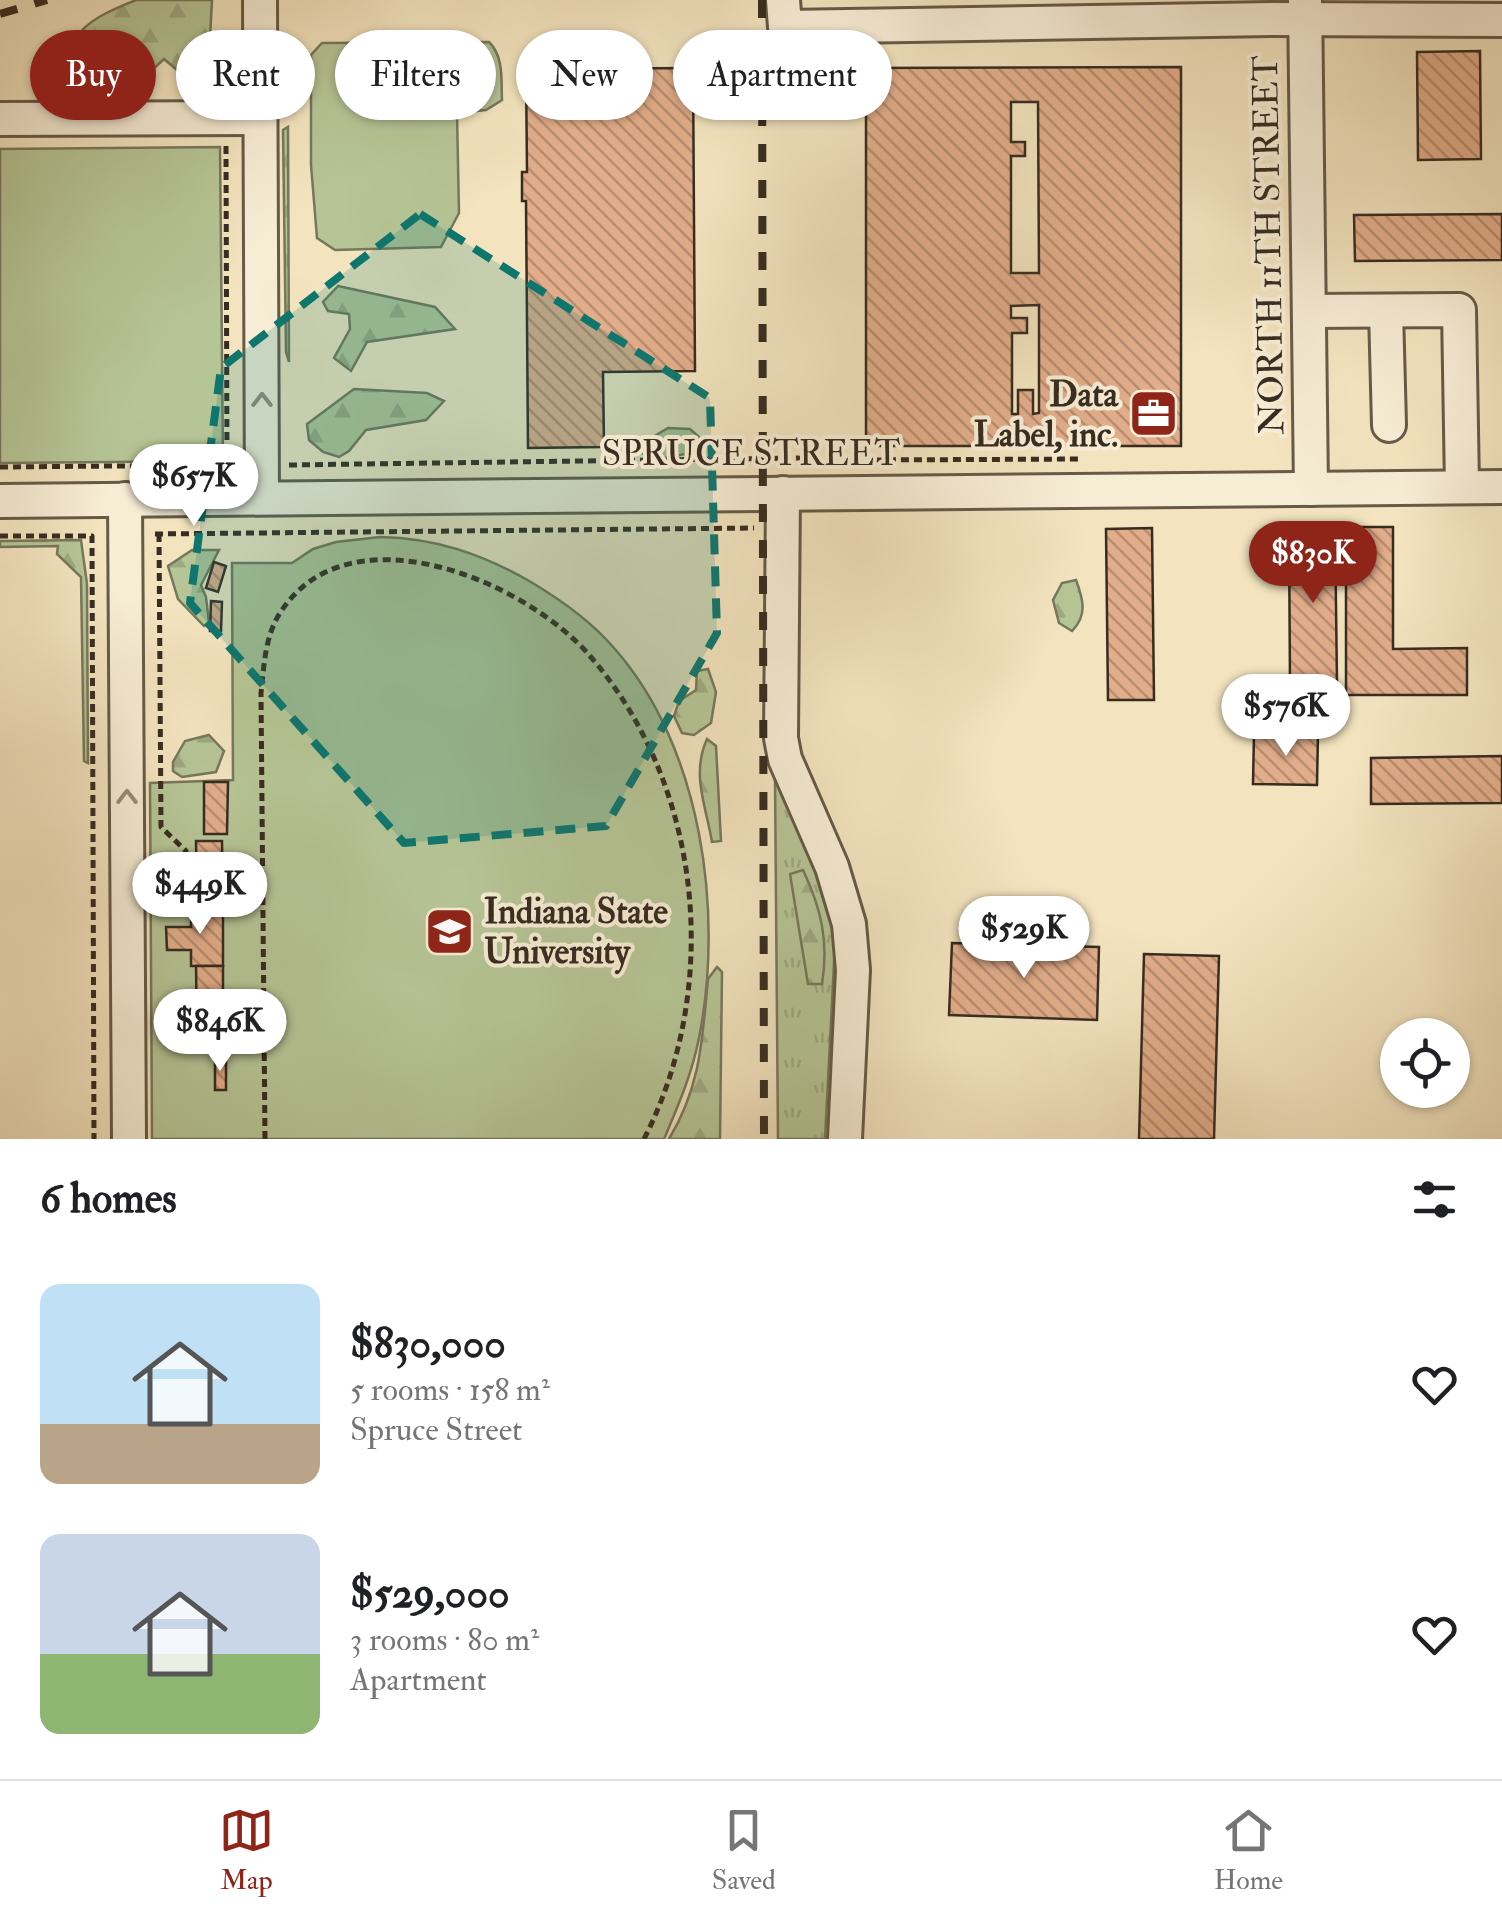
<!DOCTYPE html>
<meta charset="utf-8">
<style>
:root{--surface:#fff;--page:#f2f2f2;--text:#202124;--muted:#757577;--line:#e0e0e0;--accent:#8f2418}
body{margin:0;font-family:"IM FELL Double Pica",serif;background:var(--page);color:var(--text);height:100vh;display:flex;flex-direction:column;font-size:38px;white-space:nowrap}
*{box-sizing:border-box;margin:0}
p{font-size:32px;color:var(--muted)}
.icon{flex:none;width:55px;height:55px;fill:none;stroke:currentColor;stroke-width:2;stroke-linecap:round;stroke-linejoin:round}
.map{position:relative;height:1139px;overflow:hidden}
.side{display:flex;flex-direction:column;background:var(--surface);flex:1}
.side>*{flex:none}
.guide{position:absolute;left:30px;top:30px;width:1000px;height:90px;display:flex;gap:20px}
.fabs{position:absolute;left:1380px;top:1018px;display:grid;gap:20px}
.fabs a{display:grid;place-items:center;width:90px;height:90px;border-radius:50%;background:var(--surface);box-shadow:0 2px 8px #0004;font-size:50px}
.price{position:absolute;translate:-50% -85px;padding:0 22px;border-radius:35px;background:#fff;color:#222;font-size:32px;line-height:65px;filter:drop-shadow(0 2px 5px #0008)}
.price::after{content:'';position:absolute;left:50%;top:60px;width:30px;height:22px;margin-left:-15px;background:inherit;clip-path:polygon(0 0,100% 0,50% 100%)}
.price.active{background:var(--accent);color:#fff}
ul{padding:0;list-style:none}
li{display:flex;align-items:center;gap:30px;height:250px;padding:0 40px}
li span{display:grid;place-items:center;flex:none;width:280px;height:200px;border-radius:20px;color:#555}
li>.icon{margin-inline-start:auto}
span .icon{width:120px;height:120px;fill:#fffc;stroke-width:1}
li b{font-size:42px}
h2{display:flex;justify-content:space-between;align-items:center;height:120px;padding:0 40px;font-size:42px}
.pill{padding:0 35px;border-radius:45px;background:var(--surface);box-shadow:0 2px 8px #0004;font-size:35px;line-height:90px}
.pill.active{background:var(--accent);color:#fff}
.menu{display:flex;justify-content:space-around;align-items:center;height:140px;border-top:2px solid var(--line);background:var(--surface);font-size:28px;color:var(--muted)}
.menu a{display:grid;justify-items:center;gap:5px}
.menu .active{color:var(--accent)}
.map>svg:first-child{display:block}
.grass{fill:url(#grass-tufts);stroke:#76785b;stroke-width:2.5}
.forest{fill:url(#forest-firs);stroke:#76785b;stroke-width:2.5}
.garden{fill:#b6c596;stroke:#76785b;stroke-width:2.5}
.building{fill:url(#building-back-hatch);stroke:#372c20;stroke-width:2.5;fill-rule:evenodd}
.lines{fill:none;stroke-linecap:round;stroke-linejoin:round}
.minor-casing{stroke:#665a48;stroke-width:38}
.path{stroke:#372c20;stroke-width:5;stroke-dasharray:8 5;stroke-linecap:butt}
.minor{stroke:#f7edd5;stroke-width:32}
.rail{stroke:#372c20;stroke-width:8;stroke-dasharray:18 18;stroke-linecap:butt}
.oneway{stroke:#978c7a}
.marked{fill:#0f766e;fill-opacity:0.2;stroke:#0f766e;stroke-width:8;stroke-dasharray:20 12;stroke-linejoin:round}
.labels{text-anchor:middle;stroke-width:8;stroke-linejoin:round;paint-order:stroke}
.street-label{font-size:35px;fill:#372c20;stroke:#f7edd5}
.poi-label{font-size:35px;font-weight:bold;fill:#372c20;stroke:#f7edd5;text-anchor:end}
</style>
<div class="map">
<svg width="1502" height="1139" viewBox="0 0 1502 1139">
<defs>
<pattern id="grass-tufts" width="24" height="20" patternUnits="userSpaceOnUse" patternTransform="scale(2.5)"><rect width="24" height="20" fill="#b6c596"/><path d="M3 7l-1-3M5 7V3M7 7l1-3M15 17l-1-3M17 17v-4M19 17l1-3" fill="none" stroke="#9da981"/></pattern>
<pattern id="forest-firs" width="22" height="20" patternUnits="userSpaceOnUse" patternTransform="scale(2.5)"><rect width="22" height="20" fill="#b6c596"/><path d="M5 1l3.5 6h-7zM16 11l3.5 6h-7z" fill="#9da981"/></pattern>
<pattern id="building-back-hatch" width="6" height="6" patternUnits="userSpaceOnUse" patternTransform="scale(2.5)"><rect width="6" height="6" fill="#e2ad8a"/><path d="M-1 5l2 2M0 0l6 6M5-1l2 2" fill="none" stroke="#b88d70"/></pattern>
</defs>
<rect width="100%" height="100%" fill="#f3e4bf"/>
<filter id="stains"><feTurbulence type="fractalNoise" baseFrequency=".002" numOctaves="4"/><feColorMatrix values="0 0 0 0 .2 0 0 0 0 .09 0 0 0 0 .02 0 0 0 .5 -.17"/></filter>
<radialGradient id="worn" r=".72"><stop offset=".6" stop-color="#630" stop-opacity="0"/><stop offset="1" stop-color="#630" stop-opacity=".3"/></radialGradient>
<path class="grass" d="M781 775 836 924 825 1139H778L775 779Z"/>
<g class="forest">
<path d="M136 0H212L209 57 191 82 164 59 136 85 116 83 119 63 108 50 75 86 63 82C68 30 89 19 136 0Z"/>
<path d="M288 127 289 362 286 352 283 130Z"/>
<path d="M338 286 435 307 455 329 367 342 351 371 334 358 350 329 349 314 328 311 323 302Z"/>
<path d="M354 389 427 393 444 401 426 420 366 430 349 451 339 457 323 452 309 440 307 424Z"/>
<path d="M668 428 690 429 699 437 697 451 668 458 643 454 641 444Z"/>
<path d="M81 540 87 584 88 763 84 761 81 577 57 554 58 546 0 547V541Z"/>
<path d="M192 550H219L201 585 206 597 209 623 204 626 178 599 168 566Z"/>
<path d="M1076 580C1083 599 1088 615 1072 631L1059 623 1053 600 1062 583Z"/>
<path d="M708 669 716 692 711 723 694 735 682 733 674 716 679 701 696 690 697 671Z"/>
<path d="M209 735 224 751 216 772 182 777 173 771V762L185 741Z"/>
<path d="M707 739 716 746 721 841 712 842C706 806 691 774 707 739Z"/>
<path d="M803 870C821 908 829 941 822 984H808L790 874Z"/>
<path d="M717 967 722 972 720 1139H669C701 1086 702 1040 708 979Z"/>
</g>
<g class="garden">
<path d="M489 42C504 57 501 79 502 100L486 110 457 113 459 213 441 247 335 250 317 238 311 165V55L322 43Z"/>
<path d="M220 147 223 461 0 463V149Z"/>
<path d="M380 537C436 538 482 554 531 582 561 600 591 621 614 648 702 747 724 913 699 1038 692 1074 678 1106 664 1139H152L150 783 233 780 232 563H292L313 549 336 542Z"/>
</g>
<g class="building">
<path d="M1480 51 1481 159 1418 160 1417 52Z"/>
<path d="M1181 67V446H866V68ZM1011 102H1038L1039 273H1011V156H1025V142H1011ZM1039 305V413L1033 414V390H1018V414H1012V333H1027V318H1011V306Z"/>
<path d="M693 68 695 371 603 372 604 447 528 448 526 201H522V172H527L526 69Z"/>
<path d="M1502 214V260L1355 261 1354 215Z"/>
<path d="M1346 527H1393V649L1467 648V695H1346Z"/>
<path d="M1152 528 1154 700H1108L1106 529Z"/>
<path d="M1289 528H1335L1337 683 1290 684Z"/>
<path d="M214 562 226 566 218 592 206 588Z"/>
<path d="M211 601 222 602 221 631H210Z"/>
<path d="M1254 733H1318L1317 785 1253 784Z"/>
<path d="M1502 756V803L1371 804V758Z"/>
<path d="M204 782H228L227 834H204Z"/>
<path d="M196 841H222L223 908H197Z"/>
<path d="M191 908H223V966H191V950H167L166 927H191Z"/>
<path d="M952 943 1099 947 1097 1020 949 1015Z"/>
<path d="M1144 954 1219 956 1214 1139H1139Z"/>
<path d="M196 966H223V1036H197Z"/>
<rect x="215" y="1059" width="11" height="31"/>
</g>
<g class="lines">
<defs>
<g id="minor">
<path d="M260 0 262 498"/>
<path d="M783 0 785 27 1272 19 1502 20"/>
<path d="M1305 0 1311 489"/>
<path d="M0 119 260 118"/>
<path d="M1309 311 1459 310 1462 487"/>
<path d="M1386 311 1389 425"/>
<path d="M783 493 781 738 785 759 832 867 849 924 853 970 845 1139"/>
<path d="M125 499 129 1139"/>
<path d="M0 501 1502 487"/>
</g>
</defs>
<use href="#minor" class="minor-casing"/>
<g class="path">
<path d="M226 146 227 465"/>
<path d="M289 465 798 458 818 463"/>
<path d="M864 465 869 460 1081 459"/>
<path d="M0 467 233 465"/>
<path d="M155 534 754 528"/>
<path d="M159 534 161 827 186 851 187 898 180 899"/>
<path d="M0 536H92L94 1139"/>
<path d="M265 1139 261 693C264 666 265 636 280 613 348 506 526 581 590 656 703 786 722 987 644 1139"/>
</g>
<use href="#minor" class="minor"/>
<g class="rail">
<path d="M762 0 764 1139"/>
<path d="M0 14 47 0"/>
</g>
</g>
<defs><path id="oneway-chevron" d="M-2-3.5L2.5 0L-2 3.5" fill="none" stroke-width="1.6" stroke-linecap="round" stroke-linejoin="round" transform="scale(2.5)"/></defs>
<g class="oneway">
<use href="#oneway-chevron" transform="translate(262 400) rotate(-90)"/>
<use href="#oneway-chevron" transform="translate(127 797) rotate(-90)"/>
</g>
<path class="marked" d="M420 214 710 398 717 633 606 826 404 843 190 603 221 368Z"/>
<defs>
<symbol id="office-square" viewBox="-11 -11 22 22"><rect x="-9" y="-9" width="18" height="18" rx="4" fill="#8f2418" stroke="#f7edd5"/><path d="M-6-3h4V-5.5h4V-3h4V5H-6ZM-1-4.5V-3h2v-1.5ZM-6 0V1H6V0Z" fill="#fff"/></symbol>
<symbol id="university-square" viewBox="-11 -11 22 22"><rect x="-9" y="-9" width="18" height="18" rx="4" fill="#8f2418" stroke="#f7edd5"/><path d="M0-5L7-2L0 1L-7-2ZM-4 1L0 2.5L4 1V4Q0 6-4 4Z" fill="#fff"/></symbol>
</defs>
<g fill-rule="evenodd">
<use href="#office-square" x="1126" y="386" width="55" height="55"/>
<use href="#university-square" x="422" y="904" width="55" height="55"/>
</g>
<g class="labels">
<g class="street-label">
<text transform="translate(1268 245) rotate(-91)" y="12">NORTH 11TH STREET</text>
<text x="751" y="465">SPRUCE STREET</text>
</g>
<g class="poi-label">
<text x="1118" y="406">Data<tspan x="1118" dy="40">Label, inc.</tspan></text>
<text x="484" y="923" text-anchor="start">Indiana State<tspan x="484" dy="40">University</tspan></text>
</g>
</g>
<rect width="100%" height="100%" filter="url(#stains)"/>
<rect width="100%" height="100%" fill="url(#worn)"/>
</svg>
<div class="fabs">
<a><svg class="icon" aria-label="locate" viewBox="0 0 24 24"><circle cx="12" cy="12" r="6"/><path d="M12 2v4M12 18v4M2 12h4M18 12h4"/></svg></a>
</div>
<b class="price" style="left:194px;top:529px">$657K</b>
<b class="price active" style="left:1313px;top:606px">$830K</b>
<b class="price" style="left:1286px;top:759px">$576K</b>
<b class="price" style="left:200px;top:937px">$449K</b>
<b class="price" style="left:1024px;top:981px">$529K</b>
<b class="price" style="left:220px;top:1074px">$846K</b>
<div class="guide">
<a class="pill active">Buy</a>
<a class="pill">Rent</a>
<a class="pill">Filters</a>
<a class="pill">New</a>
<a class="pill">Apartment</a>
</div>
</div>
<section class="side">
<h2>6 homes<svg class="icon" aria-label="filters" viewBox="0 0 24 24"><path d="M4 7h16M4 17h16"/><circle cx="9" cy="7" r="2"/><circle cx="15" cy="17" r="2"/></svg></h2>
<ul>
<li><span style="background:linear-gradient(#bfe0f5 70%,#b9a48a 0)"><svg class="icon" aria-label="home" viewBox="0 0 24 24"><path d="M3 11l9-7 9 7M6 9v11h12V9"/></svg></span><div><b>$830,000</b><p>5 rooms · 158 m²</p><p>Spruce Street</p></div><svg class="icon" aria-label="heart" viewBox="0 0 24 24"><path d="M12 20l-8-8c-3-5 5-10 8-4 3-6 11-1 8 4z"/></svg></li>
<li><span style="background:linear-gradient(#c9d6e8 60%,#8fb573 0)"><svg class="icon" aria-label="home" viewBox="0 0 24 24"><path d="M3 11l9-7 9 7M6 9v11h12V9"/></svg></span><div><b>$529,000</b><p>3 rooms · 80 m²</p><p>Apartment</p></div><svg class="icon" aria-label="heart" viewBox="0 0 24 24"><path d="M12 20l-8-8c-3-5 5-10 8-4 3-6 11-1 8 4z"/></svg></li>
</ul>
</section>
<nav class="menu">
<a class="active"><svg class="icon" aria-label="map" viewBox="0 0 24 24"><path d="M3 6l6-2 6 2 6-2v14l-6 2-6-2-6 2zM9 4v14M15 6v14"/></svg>Map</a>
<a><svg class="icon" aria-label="saved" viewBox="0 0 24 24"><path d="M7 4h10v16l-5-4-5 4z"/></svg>Saved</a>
<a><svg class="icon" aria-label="home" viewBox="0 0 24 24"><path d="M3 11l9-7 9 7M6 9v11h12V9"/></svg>Home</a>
</nav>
